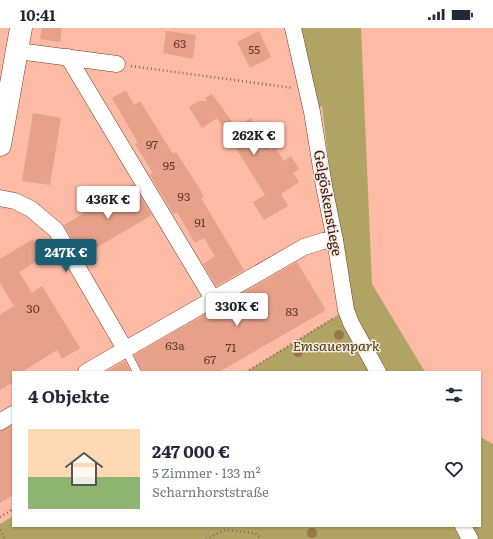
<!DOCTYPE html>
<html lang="de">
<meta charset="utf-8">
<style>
:root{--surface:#fff;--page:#f2f2f3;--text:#1f2937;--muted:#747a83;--line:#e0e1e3;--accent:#195f71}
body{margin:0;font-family:Literata,serif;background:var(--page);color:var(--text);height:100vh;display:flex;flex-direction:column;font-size:15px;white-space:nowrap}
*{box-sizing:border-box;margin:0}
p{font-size:13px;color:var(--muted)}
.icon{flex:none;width:22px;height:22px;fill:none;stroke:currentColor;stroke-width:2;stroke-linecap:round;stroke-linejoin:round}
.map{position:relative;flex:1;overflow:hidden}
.side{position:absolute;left:12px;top:343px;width:469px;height:156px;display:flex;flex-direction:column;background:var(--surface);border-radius:0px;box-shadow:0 1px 3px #0004}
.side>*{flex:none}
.price{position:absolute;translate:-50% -34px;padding:0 9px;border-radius:4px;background:#fff;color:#222;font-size:13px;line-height:26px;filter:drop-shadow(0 1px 2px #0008)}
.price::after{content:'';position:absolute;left:50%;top:24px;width:12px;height:9px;margin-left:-6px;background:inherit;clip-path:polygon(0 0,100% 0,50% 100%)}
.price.selected{background:var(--accent);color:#fff}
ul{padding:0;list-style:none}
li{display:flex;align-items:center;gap:12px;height:100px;padding:0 16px}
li+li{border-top:1px solid var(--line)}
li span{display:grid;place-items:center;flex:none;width:112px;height:80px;border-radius:0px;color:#555}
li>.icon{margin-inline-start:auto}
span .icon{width:48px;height:48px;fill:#fffc;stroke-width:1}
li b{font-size:17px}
h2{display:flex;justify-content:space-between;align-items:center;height:48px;padding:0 16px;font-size:17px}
.status{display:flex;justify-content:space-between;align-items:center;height:28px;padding:0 20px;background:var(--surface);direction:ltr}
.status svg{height:11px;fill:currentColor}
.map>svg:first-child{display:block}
.green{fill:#b0a464}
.building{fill:#e7a18a}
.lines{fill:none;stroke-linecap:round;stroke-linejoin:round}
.lane-casing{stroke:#7f3820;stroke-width:9}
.street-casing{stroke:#7f3820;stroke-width:17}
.secondary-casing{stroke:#7f3820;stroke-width:23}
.path{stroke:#946454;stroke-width:2.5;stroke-dasharray:1 3;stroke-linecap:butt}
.lane{stroke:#fff;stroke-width:8}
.street{stroke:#fff;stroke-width:16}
.secondary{stroke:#fff;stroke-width:22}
.tree{fill:#98754b}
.labels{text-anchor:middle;stroke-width:3;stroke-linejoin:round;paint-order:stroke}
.number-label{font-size:12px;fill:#61392b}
.street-label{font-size:14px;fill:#34160b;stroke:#fae9e3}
.park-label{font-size:14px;font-style:italic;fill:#463d03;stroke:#fae9e3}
</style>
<div class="status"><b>10:41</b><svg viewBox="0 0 49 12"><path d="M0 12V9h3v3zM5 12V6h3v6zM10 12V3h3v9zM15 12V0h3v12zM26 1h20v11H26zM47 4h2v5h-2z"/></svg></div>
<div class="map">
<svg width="493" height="511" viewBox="0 0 493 511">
<rect width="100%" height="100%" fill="#fdbaa4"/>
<g class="green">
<path d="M296 0H361L372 256 425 344H246L346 282 322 78 314 83Z"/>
<path d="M480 409 493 416V511H0V496L13 488V498H480Z"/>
</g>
<g class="building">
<path d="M42 0H62L60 14 40 11Z"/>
<path d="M166 3 196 7 193 31 163 25Z"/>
<path d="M259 3 271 29 250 40 237 14Z"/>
<path d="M126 62 134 77 140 73 173 126 176 124 194 152 204 168 201 170 244 242 216 258 203 236 215 228 204 210 195 215 177 184 174 186 168 177 150 147 153 145 135 116 138 115 112 70Z"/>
<path d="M212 66 236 99 251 90 271 122 275 119 284 133 291 128 299 141 293 145 299 154 281 166 288 178 264 192 253 174 265 167 217 90 202 100 189 79 199 73H207L205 70Z"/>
<path d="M33 85 61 90 50 157 22 153Z"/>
<path d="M133 156 152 187 82 228 64 197Z"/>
<path d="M33 211 44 229 19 244 32 265 42 258 80 320 62 331 57 322 22 344H13V354L0 362V287L14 278 0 255V231Z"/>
<path d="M297 234 326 282 219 344H142L134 327Z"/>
<path d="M125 333 131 344H105Z"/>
<path d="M13 397V467L0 475V403Z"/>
</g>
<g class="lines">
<defs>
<path id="lane" d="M125 321 137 344"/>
<g id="street">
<path d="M293 0 312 84 324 158 335 212 346 282 351 295 378 344"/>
<path d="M18 23 117 36"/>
<path d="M68 29 213 271"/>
<path d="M0 170 15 173 31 181 56 202 125 321"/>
<path d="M86 344 304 219 323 213 335 212"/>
<path d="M0 394 13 386"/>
<path d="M463 498 470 511"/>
</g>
<path id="secondary" d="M0 117 21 0"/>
</defs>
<use href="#lane" class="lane-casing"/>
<use href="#street" class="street-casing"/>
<use href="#secondary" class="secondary-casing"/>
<g class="path">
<path d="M131 38 293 60"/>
<path d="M246 344 334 290"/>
<path d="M0 489 13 481"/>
<path d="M0 502 5 511"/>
<path d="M206 511 225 502 255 505 262 511"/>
</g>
<use href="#lane" class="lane"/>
<use href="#street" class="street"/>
<use href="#secondary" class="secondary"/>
</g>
<g class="tree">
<circle cx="339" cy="307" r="5"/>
<circle cx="298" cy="324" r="5"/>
<circle cx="312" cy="505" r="5"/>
</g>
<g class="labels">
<g class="number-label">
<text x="180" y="20">63</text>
<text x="254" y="26">55</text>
<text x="152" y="121">97</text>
<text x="169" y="142">95</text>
<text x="184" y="173">93</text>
<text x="200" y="199">91</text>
<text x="33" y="285">30</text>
<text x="292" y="288">83</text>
<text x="175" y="322">63a</text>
<text x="231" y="324">71</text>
<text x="210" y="336">67</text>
</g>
<g class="street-label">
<text transform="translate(328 175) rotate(80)" y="5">Gelgöskenstiege</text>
</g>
<g class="park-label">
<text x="336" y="323">Emsauenpark</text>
</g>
</g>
</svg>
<b class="price" style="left:254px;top:128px">262K €</b>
<b class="price" style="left:108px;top:192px">436K €</b>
<b class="price selected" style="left:66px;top:245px">247K €</b>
<b class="price" style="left:237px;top:299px">330K €</b>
<section class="side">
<h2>4 Objekte<svg class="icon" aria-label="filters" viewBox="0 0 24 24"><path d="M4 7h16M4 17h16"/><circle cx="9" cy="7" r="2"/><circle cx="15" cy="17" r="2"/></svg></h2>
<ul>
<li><span style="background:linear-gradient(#ffd9b3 60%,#8fb573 0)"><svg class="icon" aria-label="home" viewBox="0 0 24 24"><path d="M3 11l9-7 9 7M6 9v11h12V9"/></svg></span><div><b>247 000 €</b><p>5 Zimmer · 133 m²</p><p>Scharnhorststraße</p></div><svg class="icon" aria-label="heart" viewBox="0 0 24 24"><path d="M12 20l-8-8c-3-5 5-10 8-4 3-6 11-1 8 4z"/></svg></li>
</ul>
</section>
</div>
